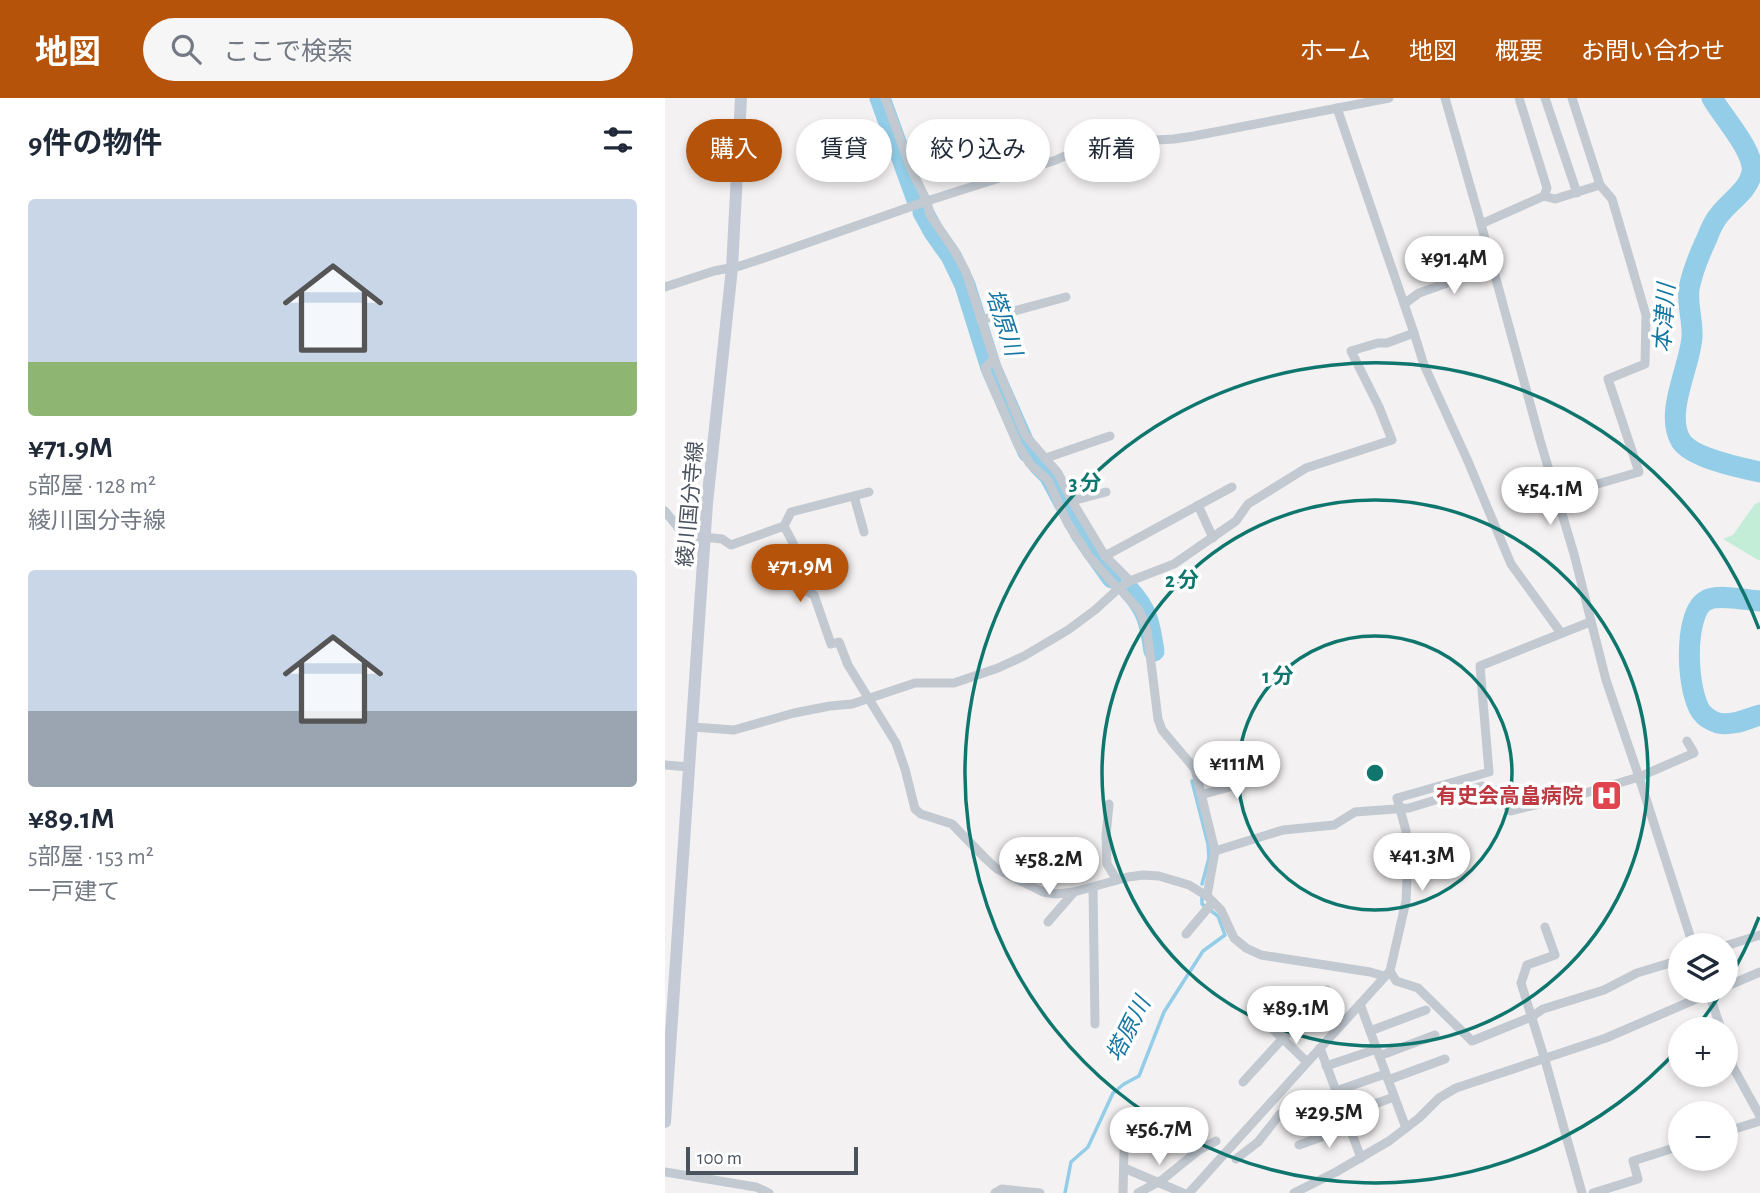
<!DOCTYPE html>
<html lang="ja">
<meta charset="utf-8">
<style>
:root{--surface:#fff;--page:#f6f6f7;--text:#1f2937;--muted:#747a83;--accent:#b45309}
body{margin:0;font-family:"Alegreya Sans","Noto Sans JP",sans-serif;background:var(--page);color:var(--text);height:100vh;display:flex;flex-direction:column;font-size:26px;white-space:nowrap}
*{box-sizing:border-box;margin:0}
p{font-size:23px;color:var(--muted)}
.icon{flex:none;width:38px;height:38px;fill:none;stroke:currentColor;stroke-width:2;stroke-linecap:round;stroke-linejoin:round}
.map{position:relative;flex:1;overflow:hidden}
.drawer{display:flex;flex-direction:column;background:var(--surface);width:665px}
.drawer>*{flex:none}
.banner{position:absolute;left:21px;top:21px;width:665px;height:63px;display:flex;gap:14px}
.tools{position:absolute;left:1003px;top:835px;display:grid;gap:14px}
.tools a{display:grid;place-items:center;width:70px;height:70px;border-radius:50%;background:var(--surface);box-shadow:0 4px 10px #0003;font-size:35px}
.scale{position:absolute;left:21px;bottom:18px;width:172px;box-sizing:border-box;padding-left:7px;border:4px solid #4a525d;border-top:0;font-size:19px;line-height:24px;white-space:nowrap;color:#4a525d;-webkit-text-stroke:5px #fff;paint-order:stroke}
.price{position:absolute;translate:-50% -60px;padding:0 16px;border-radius:24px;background:#fff;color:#222;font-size:23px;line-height:46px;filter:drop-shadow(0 2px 4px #0008)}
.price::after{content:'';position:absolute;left:50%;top:42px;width:21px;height:16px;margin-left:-10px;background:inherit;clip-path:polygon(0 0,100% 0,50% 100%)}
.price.selected{background:var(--accent);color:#fff}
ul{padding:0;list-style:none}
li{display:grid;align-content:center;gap:14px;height:371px;padding:0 28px}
li span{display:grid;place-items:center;height:217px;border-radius:7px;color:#555}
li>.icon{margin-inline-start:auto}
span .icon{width:126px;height:126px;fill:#fffc;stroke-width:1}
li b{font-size:30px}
h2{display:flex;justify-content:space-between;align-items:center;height:84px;padding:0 28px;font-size:30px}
.pill{padding:0 24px;border-radius:32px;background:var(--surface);box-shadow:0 4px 10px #0003;font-size:24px;line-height:63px}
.pill.selected{background:var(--accent);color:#fff}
header{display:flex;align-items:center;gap:42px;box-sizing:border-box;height:98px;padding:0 35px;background:var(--accent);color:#fff}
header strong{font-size:33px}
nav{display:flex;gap:38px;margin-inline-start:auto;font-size:24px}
.search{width:490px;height:63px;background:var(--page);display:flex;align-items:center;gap:18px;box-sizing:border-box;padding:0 24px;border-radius:38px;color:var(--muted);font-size:26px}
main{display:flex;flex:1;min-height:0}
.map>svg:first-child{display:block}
.green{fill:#c3edd7}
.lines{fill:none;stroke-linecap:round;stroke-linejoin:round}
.stream{stroke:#93cde7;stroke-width:3.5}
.river{stroke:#93cde7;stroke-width:21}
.minor{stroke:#c2c9d1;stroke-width:9}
.secondary{stroke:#c3cad6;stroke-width:12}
.ring{fill:none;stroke:#0f766e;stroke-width:3.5}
.labels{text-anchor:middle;stroke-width:7;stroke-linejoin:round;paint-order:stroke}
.street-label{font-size:21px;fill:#4a525d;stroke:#fff}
.health-label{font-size:21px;font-weight:bold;fill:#be3a42;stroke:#fff;text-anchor:end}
.water-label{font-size:23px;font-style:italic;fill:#1677a4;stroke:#fff}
.centre{fill:#0f766e;stroke:#fff;stroke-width:3.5}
.ring-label{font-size:21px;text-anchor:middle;font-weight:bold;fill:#0f766e;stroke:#fff;stroke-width:7;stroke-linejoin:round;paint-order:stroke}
</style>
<header>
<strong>地図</strong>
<div class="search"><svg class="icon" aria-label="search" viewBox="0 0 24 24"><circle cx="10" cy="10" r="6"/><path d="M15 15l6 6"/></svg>ここで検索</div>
<nav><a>ホーム</a><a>地図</a><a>概要</a><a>お問い合わせ</a></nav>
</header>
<main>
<section class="drawer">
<h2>9件の物件<svg class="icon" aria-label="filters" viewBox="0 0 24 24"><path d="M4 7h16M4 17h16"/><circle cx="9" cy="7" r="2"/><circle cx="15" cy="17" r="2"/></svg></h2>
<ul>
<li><span style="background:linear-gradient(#c9d6e8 75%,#8fb573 0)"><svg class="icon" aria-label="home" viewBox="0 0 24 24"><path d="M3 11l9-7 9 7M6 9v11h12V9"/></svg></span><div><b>¥71.9M</b><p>5部屋 · 128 m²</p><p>綾川国分寺線</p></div></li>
<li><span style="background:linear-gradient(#c9d6e8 65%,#9aa5b1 0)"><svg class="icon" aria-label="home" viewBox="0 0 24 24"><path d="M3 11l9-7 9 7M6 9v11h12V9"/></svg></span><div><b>¥89.1M</b><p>5部屋 · 153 m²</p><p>一戸建て</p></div></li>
</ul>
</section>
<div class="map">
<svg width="1095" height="1095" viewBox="0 0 1095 1095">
<rect width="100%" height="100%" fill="#f3f1f1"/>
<path class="green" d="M1095 404V462H1093L1058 441 1068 437 1090 406Z"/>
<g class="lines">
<g class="stream">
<path d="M527 683 543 746 544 760 537 786"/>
<path d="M400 1095 406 1064 423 1049 448 995 459 986 474 978 499 914 538 853 560 837 553 818 537 806V798"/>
</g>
<g class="river">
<path d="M215 0 252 102"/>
<path d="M1047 0C1057 18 1090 54 1087 74 1084 92 1065 103 1055 116 1049 123 1045 132 1042 140 1035 155 1027 174 1024 191 1022 207 1028 223 1027 239 1025 269 999 315 1016 343 1027 360 1076 370 1095 374"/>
<path d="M258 114 269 134 286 158 300 187 326 270 363 354"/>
<path d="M373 366 384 377 416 436 447 480"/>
<path d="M464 492C483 512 485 527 489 553"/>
<path d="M1095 503C1081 502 1054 496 1042 502 1017 513 1021 601 1039 617 1042 620 1049 624 1053 625 1068 628 1081 621 1095 617"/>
</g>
<g class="minor">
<path d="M220 0 246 71 262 103 265 117 289 152 301 174 329 261 320 270 353 347 365 366 383 382 402 424 423 457 453 491 456 492 474 512 482 532 493 621 497 632 530 671 550 753 542 798"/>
<path d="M780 0 816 126 875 342 909 456 941 582 974 679 1028 847"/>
<path d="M880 0 912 95"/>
<path d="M879 98 890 101 935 87"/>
<path d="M816 126 879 98 882 90 854 0"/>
<path d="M0 189 49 173 75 168 105 158 262 103 391 62 417 50 439 45 509 41 529 38 724 0"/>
<path d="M739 206 754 195 827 169"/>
<path d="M316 222 401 199"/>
<path d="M749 235 759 267 802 361 846 466 896 535"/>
<path d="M329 261 360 337 393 375 407 403 440 458 465 483"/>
<path d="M381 360 445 338"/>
<path d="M189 398 199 434"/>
<path d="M891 398 974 374 943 281 980 266 981 217 947 101 935 87 907 0"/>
<path d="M407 403 441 394"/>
<path d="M533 407 548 440"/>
<path d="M0 413 19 437 57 441 66 447 119 428 126 414 204 394"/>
<path d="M119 428 128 445 140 492 149 497 166 546 174 544 183 567 231 645 240 671 250 711 256 716 287 726 321 761 332 771 378 794 391 796 409 794 463 779 478 777 494 778 524 787 542 798 556 812 569 840 581 850 596 857 705 874 719 878"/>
<path d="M440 458 567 389"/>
<path d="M28 629 69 632 129 615 165 608 187 606 250 585H289L333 570 359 558 403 532 430 512 453 491 465 483 509 466 571 423 583 406 641 370 727 342 714 309 686 253 713 245H722L749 235 672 10"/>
<path d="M0 667 25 669"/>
<path d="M530 671 561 651"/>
<path d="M536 697 600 679"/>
<path d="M444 706 441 738 442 766 452 782"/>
<path d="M550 753 618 732 669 727 690 714 744 710 817 688 835 694 845 713 917 696 974 679 1029 655 1022 643"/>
<path d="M428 790 430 926"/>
<path d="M383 824 409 794"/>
<path d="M880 829 890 857 862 867 856 885 880 962 917 1095"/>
<path d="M521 836 548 804"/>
<path d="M1060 848 1095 837"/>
<path d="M725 873 731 883 753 890 807 943 866 919 878 911 939 892 972 875 1015 862"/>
<path d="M1060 889 1095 874"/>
<path d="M1043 892 1056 931"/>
<path d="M695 906 741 1030"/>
<path d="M648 907 672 930"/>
<path d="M634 923 614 904 607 903 594 918 642 964"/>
<path d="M705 933 761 912"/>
<path d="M1060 945 1068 969 1095 1018"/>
<path d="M655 950 696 1060"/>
<path d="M714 958 770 937"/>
<path d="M661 968 712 951"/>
<path d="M723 982 780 961"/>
<path d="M578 984 662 892"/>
<path d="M671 993 720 976"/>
<path d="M679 1017 729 999"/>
<path d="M624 1023 675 1005"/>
<path d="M1060 1034 1095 1023"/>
<path d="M634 1047 684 1029"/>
<path d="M571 1061 593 1044 615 1016"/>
<path d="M459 1070 518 1095"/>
<path d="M0 1074 91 1089 104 1095"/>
<path d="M330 1095 337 1091 375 1095"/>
<path d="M458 1095 459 1051 480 1028 536 1030"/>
<path d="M473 1095 497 1082 534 1052 551 1043"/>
<path d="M524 1095 725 873 741 803 743 758 741 733 732 700 824 674 815 568 925 524"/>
<path d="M629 1095 671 1074 724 1043 754 1020 774 1000 791 990 941 940 1052 892"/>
<path d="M928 1095 973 1081 968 1063 1015 1048"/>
</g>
<path class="secondary" d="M0 1024 42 405 67 170 76 0"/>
</g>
<g class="ring">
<circle cx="710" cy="675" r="137"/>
<circle cx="710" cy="675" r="273"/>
<path d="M1094 819A410 410 0 0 1 1061 886M1056 895A410 410 0 0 1 1031 930M1015 949A410 410 0 1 1 1094 531"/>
</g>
<defs>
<symbol id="hospital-square" viewBox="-11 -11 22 22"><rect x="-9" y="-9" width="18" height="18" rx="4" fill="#e0444e" stroke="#fff"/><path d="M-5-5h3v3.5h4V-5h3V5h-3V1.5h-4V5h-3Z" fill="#fff"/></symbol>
</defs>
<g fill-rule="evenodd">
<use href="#hospital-square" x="924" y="680" width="35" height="35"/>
</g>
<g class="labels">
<g class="street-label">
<text transform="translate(25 406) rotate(-85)" y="7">綾川国分寺線</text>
</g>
<g class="health-label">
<text x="918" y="705">有史会高畠病院</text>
</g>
<g class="water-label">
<text transform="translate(999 220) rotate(-86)" y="8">本津川</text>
<text transform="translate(339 224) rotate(72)" y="8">塔原川</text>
<text transform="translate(463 931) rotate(-63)" y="8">塔原川</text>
</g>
</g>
<circle cx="710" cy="675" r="10" class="centre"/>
<g class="ring-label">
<text x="420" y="392">3 分</text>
<text x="517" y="489">2 分</text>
<text x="613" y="585">1 分</text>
</g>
</svg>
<div class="tools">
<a><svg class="icon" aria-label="layers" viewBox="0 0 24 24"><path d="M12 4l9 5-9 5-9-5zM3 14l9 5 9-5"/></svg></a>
<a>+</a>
<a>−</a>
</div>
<div class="scale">100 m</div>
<b class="price" style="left:789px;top:198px">¥91.4M</b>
<b class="price" style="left:885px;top:429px">¥54.1M</b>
<b class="price selected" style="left:135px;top:506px">¥71.9M</b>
<b class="price" style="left:572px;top:703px">¥111M</b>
<b class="price" style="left:757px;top:795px">¥41.3M</b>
<b class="price" style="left:384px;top:799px">¥58.2M</b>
<b class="price" style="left:631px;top:948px">¥89.1M</b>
<b class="price" style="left:664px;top:1052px">¥29.5M</b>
<b class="price" style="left:494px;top:1069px">¥56.7M</b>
<div class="banner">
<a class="pill selected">購入</a>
<a class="pill">賃貸</a>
<a class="pill">絞り込み</a>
<a class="pill">新着</a>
</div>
</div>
</main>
